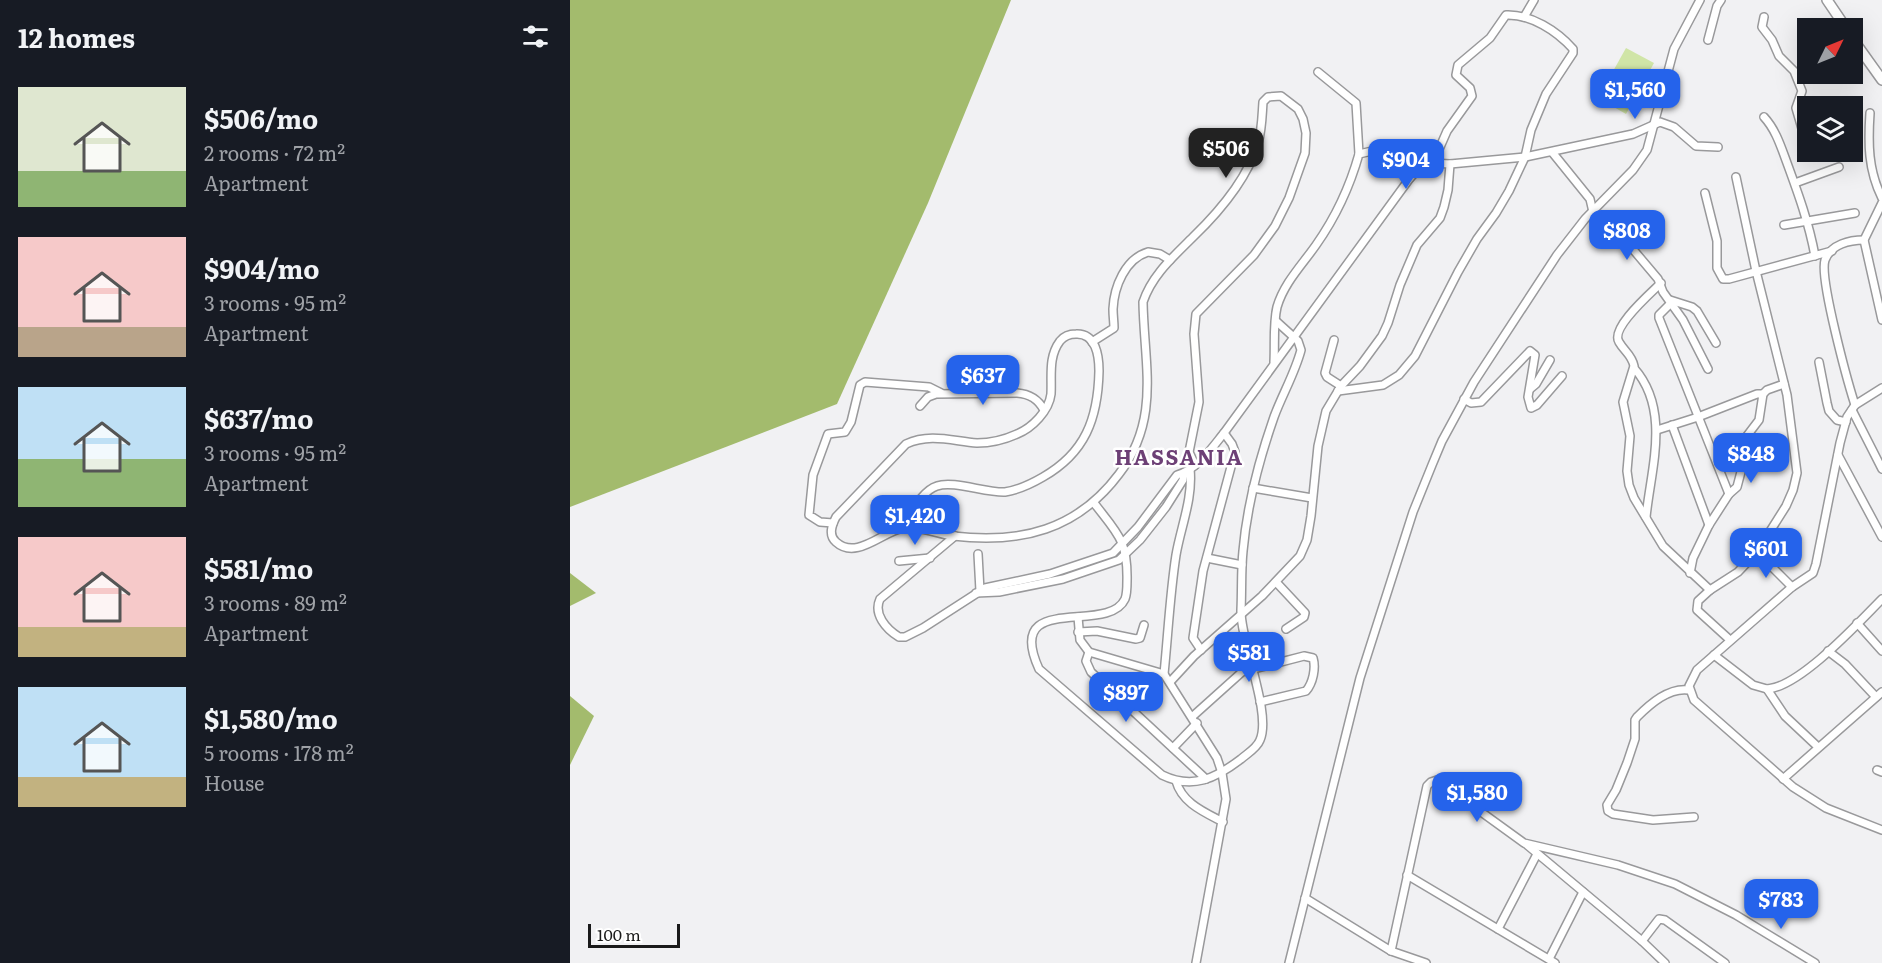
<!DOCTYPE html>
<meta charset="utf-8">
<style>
:root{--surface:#171b24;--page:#242831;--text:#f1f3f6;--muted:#9ea1a6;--accent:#2563eb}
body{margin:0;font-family:Literata,serif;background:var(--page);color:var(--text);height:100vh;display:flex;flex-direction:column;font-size:22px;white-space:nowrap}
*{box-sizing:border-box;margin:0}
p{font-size:20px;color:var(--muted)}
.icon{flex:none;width:33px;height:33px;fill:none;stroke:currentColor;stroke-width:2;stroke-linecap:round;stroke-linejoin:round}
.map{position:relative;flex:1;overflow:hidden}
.sheet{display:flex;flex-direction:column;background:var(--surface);width:570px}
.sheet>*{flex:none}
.needle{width:39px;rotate:47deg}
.buttons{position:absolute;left:1227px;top:18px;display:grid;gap:12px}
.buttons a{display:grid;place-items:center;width:66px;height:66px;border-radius:0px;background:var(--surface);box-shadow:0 6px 24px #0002;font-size:30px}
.scale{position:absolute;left:18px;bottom:15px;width:92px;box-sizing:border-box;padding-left:6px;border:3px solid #1a1a1a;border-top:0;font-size:16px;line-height:21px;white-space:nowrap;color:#1a1a1a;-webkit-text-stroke:4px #fff;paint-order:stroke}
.price{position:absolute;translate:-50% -51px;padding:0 14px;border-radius:12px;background:var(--accent);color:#fff;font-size:20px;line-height:39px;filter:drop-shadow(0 2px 3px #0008)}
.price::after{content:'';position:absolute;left:50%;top:36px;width:18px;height:14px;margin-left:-9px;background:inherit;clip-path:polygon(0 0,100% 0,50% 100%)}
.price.selected{background:#222;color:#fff}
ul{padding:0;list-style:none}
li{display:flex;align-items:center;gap:18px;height:150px;padding:0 18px}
li span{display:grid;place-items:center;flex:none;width:168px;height:120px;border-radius:0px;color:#555}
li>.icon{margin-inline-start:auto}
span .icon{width:72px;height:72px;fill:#fffc;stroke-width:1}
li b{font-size:26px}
h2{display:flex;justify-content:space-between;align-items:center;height:72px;padding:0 18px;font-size:26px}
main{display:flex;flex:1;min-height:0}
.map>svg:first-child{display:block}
.green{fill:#d0e5a7}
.forest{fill:#a3bb6d}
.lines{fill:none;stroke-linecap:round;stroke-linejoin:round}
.minor-casing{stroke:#99999b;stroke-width:10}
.major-casing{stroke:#99999b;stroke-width:12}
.minor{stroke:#fff;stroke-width:7}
.major{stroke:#fff;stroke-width:9}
.labels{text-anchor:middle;stroke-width:5;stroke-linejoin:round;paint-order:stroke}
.district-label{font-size:21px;font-weight:bold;letter-spacing:1.5px;fill:#6d4076;stroke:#fff}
</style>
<main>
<section class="sheet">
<h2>12 homes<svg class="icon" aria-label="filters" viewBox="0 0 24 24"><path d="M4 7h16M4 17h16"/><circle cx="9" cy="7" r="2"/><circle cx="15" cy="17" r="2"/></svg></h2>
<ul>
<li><span style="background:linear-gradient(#dfe7d0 70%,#8fb573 0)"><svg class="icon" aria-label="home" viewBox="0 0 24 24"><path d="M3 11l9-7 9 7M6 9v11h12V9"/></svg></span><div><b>$506/mo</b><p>2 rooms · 72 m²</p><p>Apartment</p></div></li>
<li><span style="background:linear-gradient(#f6c9c9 75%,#b9a48a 0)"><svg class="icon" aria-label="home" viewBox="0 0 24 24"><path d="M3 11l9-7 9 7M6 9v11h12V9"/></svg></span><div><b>$904/mo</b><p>3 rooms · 95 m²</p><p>Apartment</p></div></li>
<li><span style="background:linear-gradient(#bfe0f5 60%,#8fb573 0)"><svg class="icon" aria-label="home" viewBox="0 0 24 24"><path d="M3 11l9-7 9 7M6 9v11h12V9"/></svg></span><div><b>$637/mo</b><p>3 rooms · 95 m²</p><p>Apartment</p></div></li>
<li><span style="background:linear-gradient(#f6c9c9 75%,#c2b280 0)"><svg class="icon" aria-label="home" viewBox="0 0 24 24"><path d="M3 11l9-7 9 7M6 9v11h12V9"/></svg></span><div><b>$581/mo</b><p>3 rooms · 89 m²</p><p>Apartment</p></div></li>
<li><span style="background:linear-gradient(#bfe0f5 75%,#c2b280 0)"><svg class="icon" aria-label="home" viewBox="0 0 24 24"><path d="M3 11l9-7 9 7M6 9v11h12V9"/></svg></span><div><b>$1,580/mo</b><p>5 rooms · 178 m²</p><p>House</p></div></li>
</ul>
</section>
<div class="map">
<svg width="1312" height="963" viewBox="0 0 1312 963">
<rect width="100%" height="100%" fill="#f1f1f3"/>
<path class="green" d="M1056 48 1084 63 1056 114 1028 98Z"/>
<g class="forest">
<path d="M0 0H441L358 203 267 404 0 507Z"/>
<path d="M0 573 26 593 0 606Z"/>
<path d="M0 696 24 716 0 765Z"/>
</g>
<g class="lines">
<defs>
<g id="minor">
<path d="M954 17 964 0"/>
<path d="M1194 17 1192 27 1202 40 1209 56 1224 71 1232 91 1226 108 1238 149"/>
<path d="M1138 40 1147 6 1151 0"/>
<path d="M748 72 786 103 789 154"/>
<path d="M1300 113C1298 143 1298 170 1312 198"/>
<path d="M1194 117C1206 130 1211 147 1217 163 1228 193 1239 223 1245 256"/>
<path d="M982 152 1020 199 1023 212 1061 247 1088 279 1093 292 1113 320 1138 369"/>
<path d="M833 154 840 178 856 161"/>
<path d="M1225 183 1269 167"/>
<path d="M1135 193 1147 241V268L1153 279H1159L1262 251"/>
<path d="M1312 203 1294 240 1312 320"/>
<path d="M1214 225 1285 213"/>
<path d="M1091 283C1081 293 1040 328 1049 342 1054 351 1062 355 1064 366L1053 402 1060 436 1057 471 1059 485 1064 498 1093 546 1140 590"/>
<path d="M1100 300 1122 307 1127 311 1146 343"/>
<path d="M1101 303 1089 315V318L1159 494"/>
<path d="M764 340 755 373 757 377 771 386"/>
<path d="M522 342 544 328C544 322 543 316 543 309 544 287 555 259 578 252L590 254 600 260"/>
<path d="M704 362C705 344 703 324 707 307 714 283 732 265 746 245 765 218 780 186 789 154L802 151H815L863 163 880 164 955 157 1063 134 1090 122 1104 127 1126 146 1148 147"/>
<path d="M1249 362 1257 403 1259 411 1267 420 1276 422"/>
<path d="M1064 368C1101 410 1081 468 1076 517"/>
<path d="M1312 388 1285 405 1277 417 1270 443 1246 564 1243 573 1222 587 1127 670 1119 686 1124 700 1223 787 1256 808 1312 830"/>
<path d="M960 389 966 384 980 360"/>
<path d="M768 391 813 385 829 375 845 356 888 272 907 239 926 213 939 191 955 157 961 130 976 94 1003 53V49C987 31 961 14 936 15L920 38 888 65 886 75 900 88 902 96 877 131 863 163"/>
<path d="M894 399 901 403 911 402 960 351 965 355 958 397 961 408 967 405 992 376"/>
<path d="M1285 405C1278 383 1249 278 1255 260 1261 244 1280 240 1294 240"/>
<path d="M350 406 358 397 366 394 447 393C460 394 468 399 474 410"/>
<path d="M1282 410 1312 469"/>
<path d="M1102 425 1139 525"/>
<path d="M1087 430 1128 417 1187 394H1193"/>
<path d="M1268 455 1312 537"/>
<path d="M683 488 742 498"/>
<path d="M524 503C547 533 558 540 557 581 557 587 557 594 555 599 538 636 433 590 469 669L592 775C623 790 646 778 671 759 678 753 687 748 690 740 702 713 670 641 671 610 672 590 671 570 673 551 677 505 689 460 704 417 712 395 725 373 731 350L728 341 706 321"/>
<path d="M263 523 250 522 239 515 243 475 258 434 275 432 281 422 290 385 295 382 359 387 371 393"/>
<path d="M333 527C342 514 351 491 367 486 383 480 416 493 435 492 448 490 461 484 473 477 515 453 528 419 529 371 529 356 526 333 506 334 499 334 494 336 490 341 478 357 482 376 481 394 479 411 462 428 447 434 436 439 420 443 407 443 382 441 360 433 336 444L266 517C262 525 258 535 266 542 287 561 314 530 334 528 350 526 368 534 383 536 451 544 507 530 549 474 591 419 574 365 573 302 582 275 603 257 623 237 649 212 677 180 688 143 692 130 692 116 693 102L698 97 711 96 728 109 733 119 736 133 735 153 719 198 705 226 684 255 626 314 624 334 629 402 619 452 625 465"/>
<path d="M385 536 310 599C303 614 316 629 329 637H335L353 628 415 588 480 574 543 553 568 527 607 475C628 469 641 449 654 433L840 178"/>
<path d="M1187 552 1222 587"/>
<path d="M408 554 410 591"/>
<path d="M637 558 672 565"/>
<path d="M329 561 360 558"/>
<path d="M1120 573 1123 558 1139 525 1159 494 1167 487 1172 468 1170 445 1189 420 1193 394 1197 390 1214 384"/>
<path d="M706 582 735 613 734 617 716 629"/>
<path d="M406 593 429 592 493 579 549 560 570 540 596 507 613 480 614 473"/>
<path d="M508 617 510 640 519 652 594 674 647 758 652 773 656 799 626 963"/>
<path d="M1287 623 1312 651"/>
<path d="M508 632 527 631 566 639 570 638 574 625"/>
<path d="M1160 640 1127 610 1128 601 1140 590 1168 572 1187 552 1216 506 1223 490 1227 473 1217 395 1186 271 1166 177"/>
<path d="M631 650 623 638 633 571 665 452 662 444 654 433"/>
<path d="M1258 651 1275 664 1306 697"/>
<path d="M519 652 516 661 521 672 636 779"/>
<path d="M1144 655 1183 685 1197 689 1215 716 1248 747"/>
<path d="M594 674C598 634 600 594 606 555 611 526 623 499 620 469"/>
<path d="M600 682 624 656 692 596 730 556 737 540 741 516 748 446 756 411 771 386 790 366 812 336 818 323 830 285 847 245 870 218 874 207 878 190 880 164"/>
<path d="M1197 689C1230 687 1288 623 1312 599"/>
<path d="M1119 690C1099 687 1080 704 1067 717L1065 720V739L1057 763 1046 790 1037 805 1038 811 1043 814 1083 820 1124 817"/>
<path d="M623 716 672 672 734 656 743 658C746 668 743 683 736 691L690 702"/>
<path d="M603 748 627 723"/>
<path d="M1307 770 1312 772"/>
<path d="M1213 779 1312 692"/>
<path d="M606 781C612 803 634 812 653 822"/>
<path d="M956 844 1072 941 1095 963"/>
<path d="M837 875 985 963"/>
<path d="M735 898 821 951 856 963"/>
<path d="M928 929 967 854"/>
<path d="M1072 941 1089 919 1095 920 1155 963"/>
<path d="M821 951 857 786 861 782 867 780 954 843 1048 865 1105 884 1166 915 1245 963"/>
<path d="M979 959 1013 892"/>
<path d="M719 963 790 678 843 512 862 465 872 441 904 382 987 255 1015 219 1063 170 1077 150 1104 49 1130 0"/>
</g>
<g id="major">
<path d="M1257 0 1276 28"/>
<path d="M1282 38 1312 80"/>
</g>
</defs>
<use href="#minor" class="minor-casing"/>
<use href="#major" class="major-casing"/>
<use href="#minor" class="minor"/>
<use href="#major" class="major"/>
</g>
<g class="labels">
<g class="district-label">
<text x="609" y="465">HASSANIA</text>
</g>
</g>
</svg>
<div class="buttons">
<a><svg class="needle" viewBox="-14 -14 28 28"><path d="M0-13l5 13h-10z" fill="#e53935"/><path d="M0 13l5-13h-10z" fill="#9ea1a6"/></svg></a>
<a><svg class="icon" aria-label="layers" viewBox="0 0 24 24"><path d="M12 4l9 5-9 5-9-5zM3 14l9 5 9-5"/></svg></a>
</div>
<div class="scale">100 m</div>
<b class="price" style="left:1065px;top:120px">$1,560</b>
<b class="price selected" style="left:656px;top:179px">$506</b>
<b class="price" style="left:836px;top:190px">$904</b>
<b class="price" style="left:1057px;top:261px">$808</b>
<b class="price" style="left:413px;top:406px">$637</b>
<b class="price" style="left:1181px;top:484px">$848</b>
<b class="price" style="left:345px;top:546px">$1,420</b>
<b class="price" style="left:1196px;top:579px">$601</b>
<b class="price" style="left:679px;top:683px">$581</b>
<b class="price" style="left:556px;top:723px">$897</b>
<b class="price" style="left:907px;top:823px">$1,580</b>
<b class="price" style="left:1211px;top:930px">$783</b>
</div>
</main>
